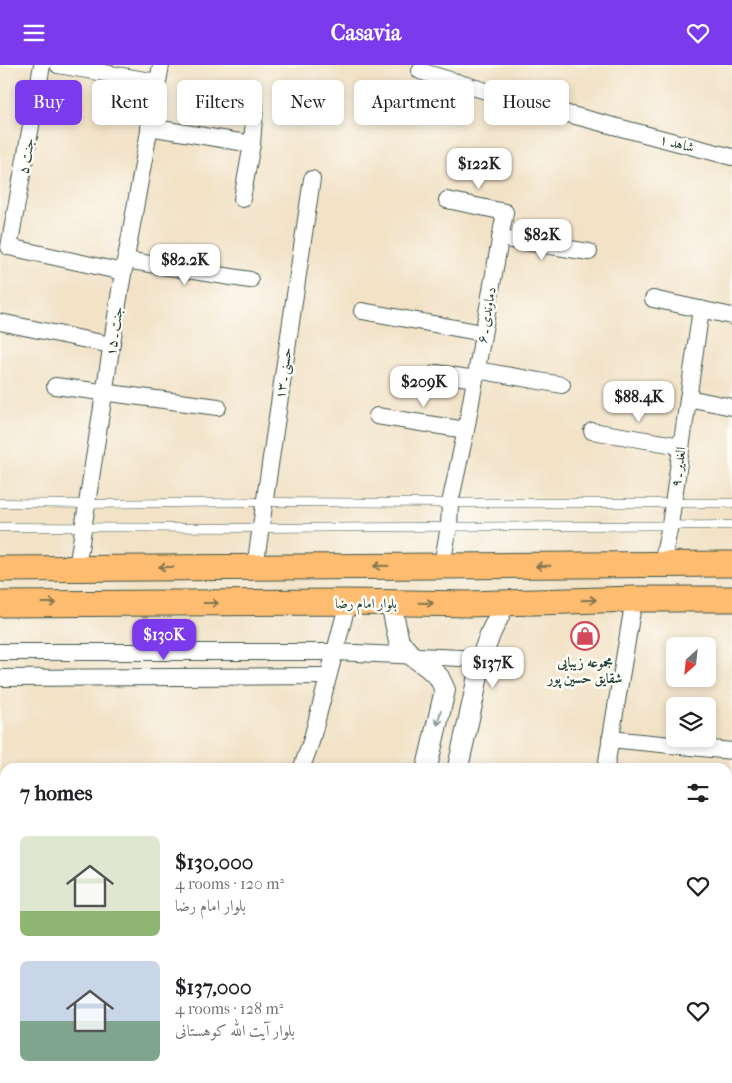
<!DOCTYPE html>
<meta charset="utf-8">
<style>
:root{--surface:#fff;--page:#f2f2f2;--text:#202124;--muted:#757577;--accent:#7c3aed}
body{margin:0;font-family:"IM FELL French Canon",Amiri,serif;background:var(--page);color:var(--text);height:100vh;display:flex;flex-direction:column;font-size:19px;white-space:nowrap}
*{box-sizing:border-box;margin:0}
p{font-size:16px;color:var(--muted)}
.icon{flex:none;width:28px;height:28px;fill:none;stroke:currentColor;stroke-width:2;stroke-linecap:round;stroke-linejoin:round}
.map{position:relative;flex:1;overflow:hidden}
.drawer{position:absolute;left:0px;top:698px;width:732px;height:321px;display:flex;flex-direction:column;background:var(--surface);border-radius:15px 15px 0 0;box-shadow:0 2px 8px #0003}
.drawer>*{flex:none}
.top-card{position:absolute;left:15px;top:15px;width:702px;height:45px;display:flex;gap:10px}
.needle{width:32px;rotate:207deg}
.fabs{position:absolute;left:666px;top:572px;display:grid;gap:10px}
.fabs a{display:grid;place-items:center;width:50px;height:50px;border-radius:8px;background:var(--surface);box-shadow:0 2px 8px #0003;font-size:25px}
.price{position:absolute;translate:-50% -42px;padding:0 11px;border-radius:10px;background:#fff;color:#222;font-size:16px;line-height:32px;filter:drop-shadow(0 1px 2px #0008)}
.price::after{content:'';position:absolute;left:50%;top:30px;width:15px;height:11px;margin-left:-8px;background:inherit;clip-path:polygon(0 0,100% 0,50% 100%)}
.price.on{background:var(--accent);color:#fff}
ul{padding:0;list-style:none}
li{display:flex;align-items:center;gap:15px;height:125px;padding:0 20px}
li span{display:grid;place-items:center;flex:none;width:140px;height:100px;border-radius:8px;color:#555}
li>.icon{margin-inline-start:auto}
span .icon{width:60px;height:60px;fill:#fffc;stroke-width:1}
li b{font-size:21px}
h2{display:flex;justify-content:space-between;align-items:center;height:60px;padding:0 20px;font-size:21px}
.chip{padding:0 18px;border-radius:8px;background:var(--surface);box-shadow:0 2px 8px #0003;font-size:18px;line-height:45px}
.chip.on{background:var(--accent);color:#fff}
header{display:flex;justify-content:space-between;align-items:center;height:65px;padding:0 20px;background:var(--accent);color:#fff;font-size:22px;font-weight:700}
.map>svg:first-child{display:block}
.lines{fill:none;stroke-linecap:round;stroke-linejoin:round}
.service-casing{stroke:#3f564a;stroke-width:9}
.minor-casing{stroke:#3f564a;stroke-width:18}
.tertiary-casing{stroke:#3f564a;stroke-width:22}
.primary-casing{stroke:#3f564a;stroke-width:27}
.service{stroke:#fff;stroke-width:8}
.minor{stroke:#fff;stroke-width:16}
.tertiary{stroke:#fff;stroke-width:20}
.primary{stroke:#fdbc6f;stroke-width:25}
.oneway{stroke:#83764f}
.oneway2{stroke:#8f9e9a}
.labels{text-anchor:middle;stroke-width:5;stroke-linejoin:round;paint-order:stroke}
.street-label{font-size:14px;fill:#1f3d34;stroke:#fdfcf7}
.poi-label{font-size:14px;font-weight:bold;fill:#1f3d34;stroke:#fdfcf7}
</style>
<header><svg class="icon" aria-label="menu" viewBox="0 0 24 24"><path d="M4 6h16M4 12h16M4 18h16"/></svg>Casavia<svg class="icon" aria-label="heart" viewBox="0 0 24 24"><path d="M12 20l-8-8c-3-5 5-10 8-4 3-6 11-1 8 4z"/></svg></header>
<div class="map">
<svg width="732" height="1018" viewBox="0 0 732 1018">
<rect width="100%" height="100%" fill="#fdfcf7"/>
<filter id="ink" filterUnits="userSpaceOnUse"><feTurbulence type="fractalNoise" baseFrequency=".02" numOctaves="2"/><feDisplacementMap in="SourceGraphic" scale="10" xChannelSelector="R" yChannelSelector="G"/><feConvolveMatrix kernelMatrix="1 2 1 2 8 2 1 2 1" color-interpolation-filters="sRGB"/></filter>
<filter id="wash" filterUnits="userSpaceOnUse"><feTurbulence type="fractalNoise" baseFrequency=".0096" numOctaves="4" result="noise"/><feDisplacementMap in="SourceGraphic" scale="20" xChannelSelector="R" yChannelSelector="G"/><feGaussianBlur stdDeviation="1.12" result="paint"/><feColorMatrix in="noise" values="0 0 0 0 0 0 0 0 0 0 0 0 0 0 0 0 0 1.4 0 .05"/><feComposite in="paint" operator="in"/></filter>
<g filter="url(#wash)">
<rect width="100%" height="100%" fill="#f2e2c6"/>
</g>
<g filter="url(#ink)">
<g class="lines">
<defs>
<g id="service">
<path d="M0 438 87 439 264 437 450 438H732"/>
<path d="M0 462 260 463 732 460"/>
</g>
<g id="minor">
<path d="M42 0 9 182 123 207"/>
<path d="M58 0 157 17"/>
<path d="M420 6 522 37 732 92"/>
<path d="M149 62 252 79 242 134"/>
<path d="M252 79 255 40"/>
<path d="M500 173 589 187"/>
<path d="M125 195 250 215"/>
<path d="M653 234 732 251"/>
<path d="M362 246 483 268"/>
<path d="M0 257 111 280"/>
<path d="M477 305 562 320"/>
<path d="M436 308 475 314"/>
<path d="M55 321 218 342"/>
<path d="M688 333 732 342"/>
<path d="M377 351 466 365"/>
<path d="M592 366 681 381"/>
<path d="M662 499 670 460 701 244"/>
<path d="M442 500 449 461 450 438 466 365 505 147 447 135"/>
<path d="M255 502 312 114"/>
<path d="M77 503 120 226 161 0"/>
<path d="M0 587H335L481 594"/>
<path d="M0 613 328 611"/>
<path d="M610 674 732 686"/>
<path d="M302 702 311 677 348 537"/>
<path d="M606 702 634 534"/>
<path d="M728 738H732"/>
<path d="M728 865H732"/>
<path d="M728 931H732"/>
<path d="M142 1018 145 1014"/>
<path d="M553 1018V1014"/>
<path d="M731 1018 732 1011"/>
</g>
<g id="tertiary">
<path d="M391 538 399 577 411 590 425 600 439 612 445 625 427 702"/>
<path d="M458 702 474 631 481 594 491 567 506 537"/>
<path d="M355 1018 356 1014"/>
<path d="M385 1018 386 1014"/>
</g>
<g id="primary">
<path d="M0 504 732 499"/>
<path d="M0 539 348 537 469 539 634 534H732"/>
</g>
</defs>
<use href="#service" class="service-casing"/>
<use href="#minor" class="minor-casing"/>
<use href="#tertiary" class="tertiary-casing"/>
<use href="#primary" class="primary-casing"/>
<use href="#service" class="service"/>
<use href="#minor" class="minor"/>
<use href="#tertiary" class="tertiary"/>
<use href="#primary" class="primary"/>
</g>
<defs><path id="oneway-shaft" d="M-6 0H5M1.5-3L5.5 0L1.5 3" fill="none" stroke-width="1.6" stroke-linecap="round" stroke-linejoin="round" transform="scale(1.25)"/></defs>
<g class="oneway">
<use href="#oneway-shaft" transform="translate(381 501) rotate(179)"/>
<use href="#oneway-shaft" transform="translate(543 501) rotate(179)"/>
<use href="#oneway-shaft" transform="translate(166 502) rotate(180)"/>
<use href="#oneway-shaft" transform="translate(589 535) rotate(-2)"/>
<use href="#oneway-shaft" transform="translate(49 538)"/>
<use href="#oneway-shaft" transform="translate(211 538)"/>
<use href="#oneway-shaft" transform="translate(426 538) rotate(1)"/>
</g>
<use class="oneway2" href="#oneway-shaft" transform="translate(439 653) rotate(103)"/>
</g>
<defs>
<symbol id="shop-ring" viewBox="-11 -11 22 22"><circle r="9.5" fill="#fdfcf7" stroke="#d1495b" stroke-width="1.5"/><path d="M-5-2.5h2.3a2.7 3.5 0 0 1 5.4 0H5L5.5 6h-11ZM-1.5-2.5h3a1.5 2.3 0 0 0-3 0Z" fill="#d1495b"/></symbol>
</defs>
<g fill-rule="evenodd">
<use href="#shop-ring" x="569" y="555" width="32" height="32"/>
</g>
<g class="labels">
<g class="street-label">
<text transform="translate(677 78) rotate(15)" y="5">شاهد ۱</text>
<text transform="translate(26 91) rotate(-80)" y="5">جنت ۵</text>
<text transform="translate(486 250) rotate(-80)" y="5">دماوندی ـ ۶</text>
<text transform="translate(114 266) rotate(-81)" y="5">جنت ـ ۱۵</text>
<text transform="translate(283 308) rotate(-82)" y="5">حسنی ـ ۱۳</text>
<text transform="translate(678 402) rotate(-82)" y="5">الغدیر ـ ۹</text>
<text x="366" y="543">بلوار امام رضا</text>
</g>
<g class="poi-label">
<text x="585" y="602">مجموعه زیبایی<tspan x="585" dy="16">شقایق حسین پور</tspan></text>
</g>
</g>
</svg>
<div class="fabs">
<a><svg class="needle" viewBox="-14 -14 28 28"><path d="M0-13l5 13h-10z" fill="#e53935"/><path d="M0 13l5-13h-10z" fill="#757577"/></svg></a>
<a><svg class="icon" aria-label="layers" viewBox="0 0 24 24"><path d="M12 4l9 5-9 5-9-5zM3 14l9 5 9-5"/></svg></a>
</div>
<b class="price" style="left:479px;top:125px">$122K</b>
<b class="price" style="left:542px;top:196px">$82K</b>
<b class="price" style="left:185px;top:221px">$82.2K</b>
<b class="price" style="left:424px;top:343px">$209K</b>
<b class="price" style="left:639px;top:358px">$88.4K</b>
<b class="price on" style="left:164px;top:596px">$130K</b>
<b class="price" style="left:493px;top:624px">$137K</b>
<div class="top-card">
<a class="chip on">Buy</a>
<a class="chip">Rent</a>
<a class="chip">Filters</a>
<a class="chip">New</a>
<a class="chip">Apartment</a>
<a class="chip">House</a>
</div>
<section class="drawer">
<h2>7 homes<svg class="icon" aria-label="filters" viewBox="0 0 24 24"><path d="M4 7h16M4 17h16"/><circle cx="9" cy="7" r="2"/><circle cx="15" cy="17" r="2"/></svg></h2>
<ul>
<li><span style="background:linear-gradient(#dfe7d0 75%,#8fb573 0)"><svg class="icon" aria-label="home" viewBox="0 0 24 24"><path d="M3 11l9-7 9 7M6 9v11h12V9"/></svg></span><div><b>$130,000</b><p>4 rooms · 120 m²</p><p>بلوار امام رضا</p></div><svg class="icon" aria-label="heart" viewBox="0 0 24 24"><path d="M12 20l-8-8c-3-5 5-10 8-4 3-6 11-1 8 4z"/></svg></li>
<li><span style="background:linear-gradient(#c9d6e8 60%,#7fa58c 0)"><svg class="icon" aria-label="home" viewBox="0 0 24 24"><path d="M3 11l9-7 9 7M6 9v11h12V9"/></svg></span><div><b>$137,000</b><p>4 rooms · 128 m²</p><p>بلوار آیت الله کوهستانی</p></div><svg class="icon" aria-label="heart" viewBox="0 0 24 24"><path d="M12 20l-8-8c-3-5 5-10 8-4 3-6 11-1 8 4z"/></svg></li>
</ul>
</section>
</div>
